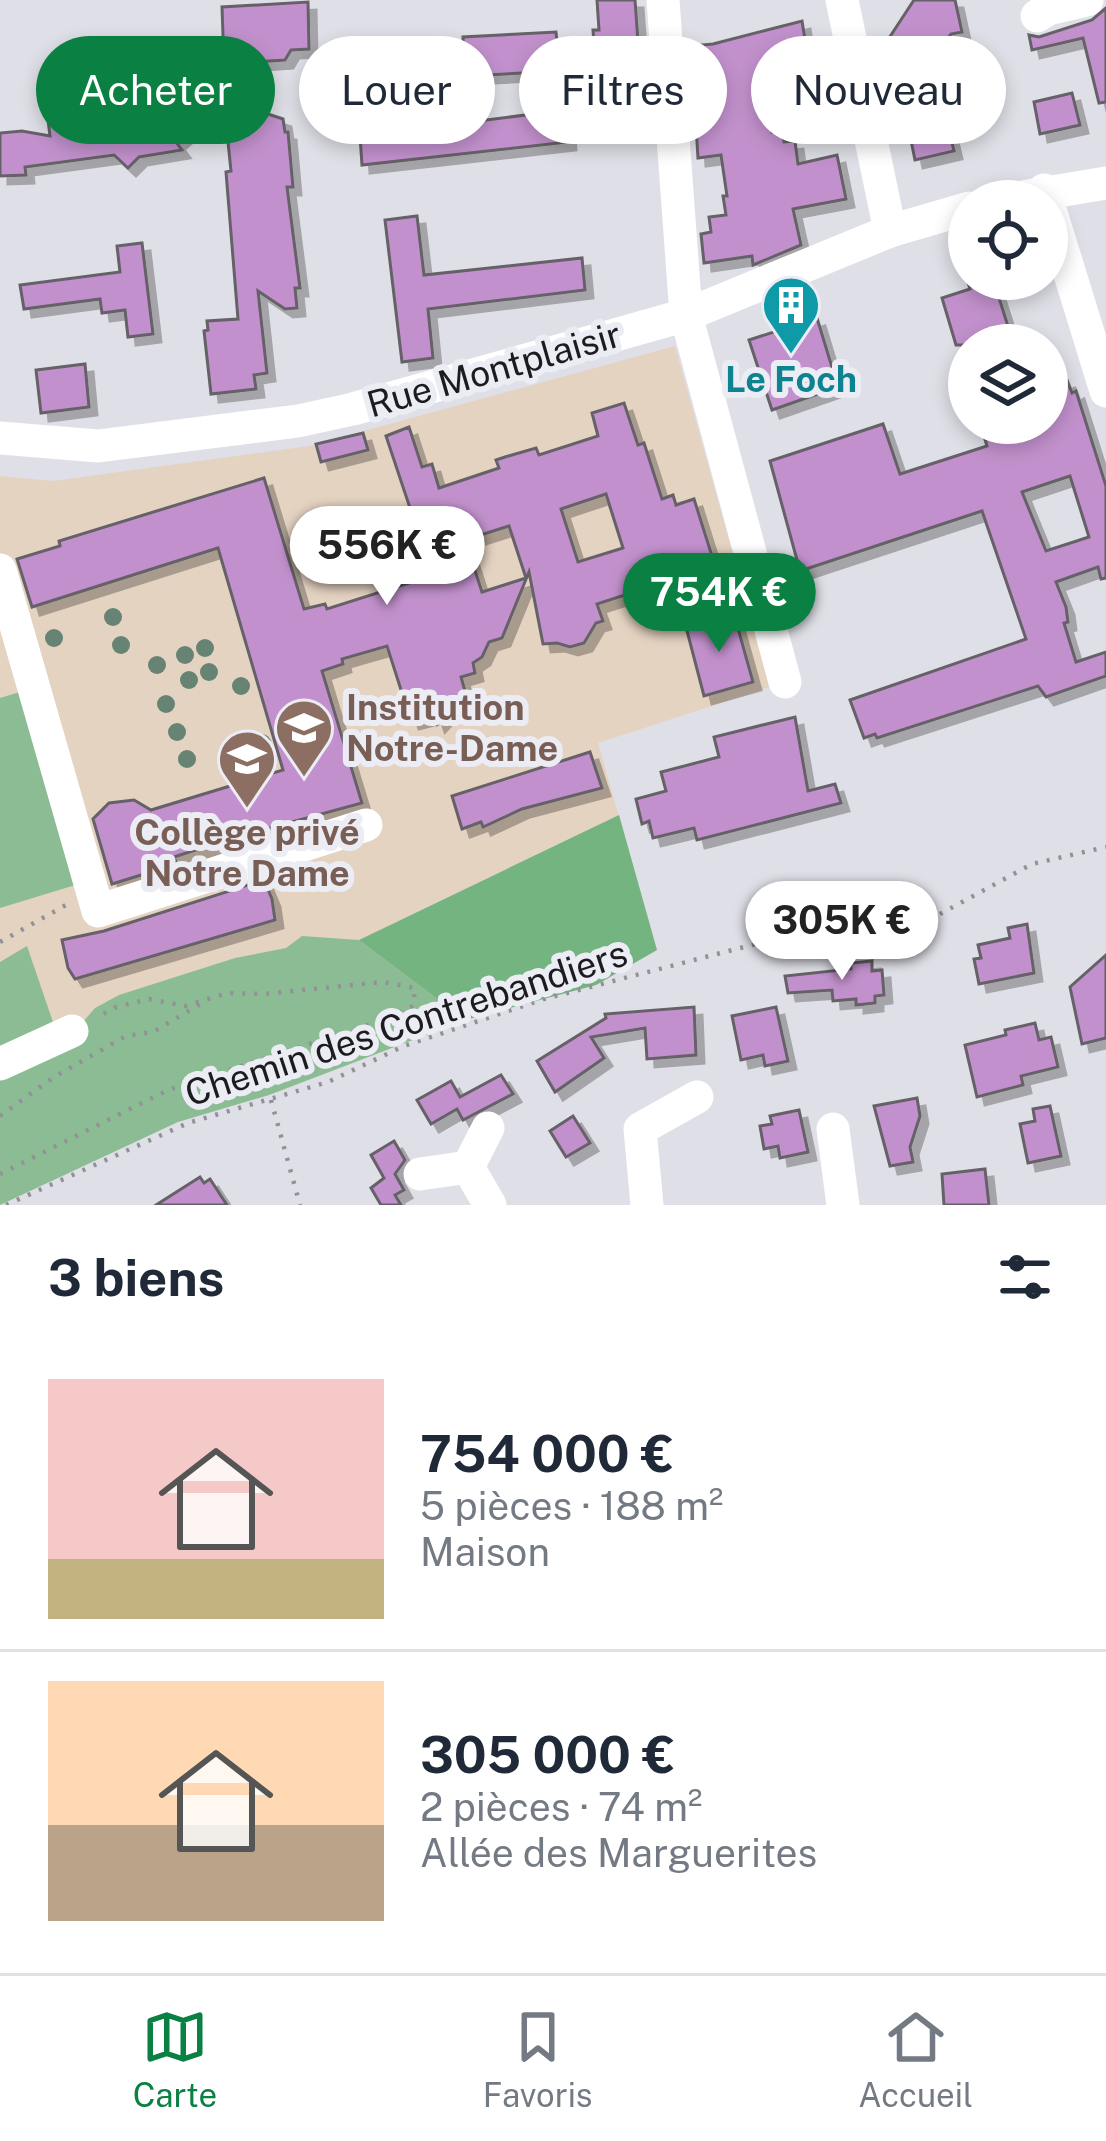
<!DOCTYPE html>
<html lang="fr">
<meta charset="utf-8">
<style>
:root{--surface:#fff;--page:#f2f2f3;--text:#1f2937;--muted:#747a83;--line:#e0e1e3;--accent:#0b8043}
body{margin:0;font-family:"Public Sans",sans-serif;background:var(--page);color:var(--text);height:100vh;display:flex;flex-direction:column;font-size:45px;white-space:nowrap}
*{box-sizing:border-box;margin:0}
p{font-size:39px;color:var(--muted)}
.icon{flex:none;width:66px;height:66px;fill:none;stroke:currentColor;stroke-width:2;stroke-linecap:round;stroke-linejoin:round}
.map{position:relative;height:1205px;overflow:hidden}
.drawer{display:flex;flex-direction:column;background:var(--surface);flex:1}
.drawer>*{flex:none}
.guide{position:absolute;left:36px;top:36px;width:1035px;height:108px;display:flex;gap:24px}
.fabs{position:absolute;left:948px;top:180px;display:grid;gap:24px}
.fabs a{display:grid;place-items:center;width:120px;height:120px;border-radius:50%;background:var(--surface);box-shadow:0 6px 18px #0003;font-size:60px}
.price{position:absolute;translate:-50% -102px;padding:0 27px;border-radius:42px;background:#fff;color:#222;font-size:39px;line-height:78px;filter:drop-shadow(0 3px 6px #0008)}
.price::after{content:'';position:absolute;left:50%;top:72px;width:36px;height:27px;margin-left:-18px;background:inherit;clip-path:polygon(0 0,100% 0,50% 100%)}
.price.selected{background:var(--accent);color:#fff}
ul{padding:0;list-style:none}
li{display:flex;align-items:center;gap:36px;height:300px;padding:0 48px}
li+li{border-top:3px solid var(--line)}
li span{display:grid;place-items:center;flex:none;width:336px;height:240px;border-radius:0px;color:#555}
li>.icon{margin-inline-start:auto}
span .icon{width:144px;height:144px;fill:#fffc;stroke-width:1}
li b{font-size:51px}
h2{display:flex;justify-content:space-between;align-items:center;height:144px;padding:0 48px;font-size:51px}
.tag{padding:0 42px;border-radius:54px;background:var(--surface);box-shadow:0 6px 18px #0003;font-size:42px;line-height:108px}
.tag.selected{background:var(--accent);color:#fff}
.menu{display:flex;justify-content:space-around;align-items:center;height:168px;border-top:3px solid var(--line);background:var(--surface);font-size:33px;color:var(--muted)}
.menu a{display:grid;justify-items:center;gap:6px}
.menu .selected{color:var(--accent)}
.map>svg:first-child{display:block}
.education{fill:#e5d3c2}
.green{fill:#8cbc94}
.forest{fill:#73b480}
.building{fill:#c291cd;stroke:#666167;stroke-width:3;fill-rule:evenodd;filter:url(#shadow)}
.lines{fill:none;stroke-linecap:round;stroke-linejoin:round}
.path{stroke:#919197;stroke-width:4.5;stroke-dasharray:3 9;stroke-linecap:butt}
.minor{stroke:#fff;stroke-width:33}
.tree{fill:#678374}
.labels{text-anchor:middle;stroke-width:12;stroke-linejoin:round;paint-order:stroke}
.street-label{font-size:36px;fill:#1c1c1f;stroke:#ececf5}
.culture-label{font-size:36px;font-weight:bold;fill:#0d838f;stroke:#ececf5}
.education-label{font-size:36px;font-weight:bold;fill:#785e54;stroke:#ececf5;text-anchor:start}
</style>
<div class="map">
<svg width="1106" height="1205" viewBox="0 0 1106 1205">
<defs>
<filter id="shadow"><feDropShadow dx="8" dy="8" stdDeviation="0" flood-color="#0004"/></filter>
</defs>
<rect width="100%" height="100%" fill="#dfdfe7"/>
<path class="education" d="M675 346 770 687 598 743 657 950 596 985 465 1020 269 1095 178 1122 0 1205V476L53 481 309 446Z"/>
<g class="green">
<path d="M23 691 82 883 0 908V698Z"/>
<path d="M302 936 359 940 465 1020 269 1095 178 1122 0 1205V1073L62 1046 95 1008 119 995 235 958 286 948Z"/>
<path d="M27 946 55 1028 0 1054V962Z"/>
</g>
<path class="forest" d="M619 815 657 950 596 985 465 1020 359 940Z"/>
<g class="building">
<path d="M597 0H635L641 84 597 87 593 30H599Z"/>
<path d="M914 0H955L962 32 951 34 934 56 936 67 880 77 876 58Z"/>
<path d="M308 2 309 49 291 50 285 60 224 64 222 7Z"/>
<path d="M1106 8V102L1099 103 1083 38 1032 50 1029 35 1039 37 1092 20Z"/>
<path d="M802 21 811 76 765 87 772 132 782 130 784 142 795 141 798 164 837 155 846 199 793 209 801 245 753 265 752 256 704 263 701 234 711 232 709 217 726 215 723 196H727L721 155 698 158 691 46 713 44Z"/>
<path d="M556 32 560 71 322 84 321 65 373 62V52L423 50V59L464 56 463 37Z"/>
<path d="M184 79 211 111 176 142 182 150 139 157 128 168 114 155 25 167 26 175 0 176V133L22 131 50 136 48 120 57 118 56 109 106 102 107 111H119L173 101 165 92Z"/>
<path d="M1072 93 1080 125 1040 134 1034 102Z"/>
<path d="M565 110 568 142 362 165 360 136Z"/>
<path d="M268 114 283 119 285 132H288L293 187H287L300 288H295L297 308 285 309 258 291 267 373 254 375 256 389 211 394 204 331 208 330 207 321 238 319 226 172 231 171 228 142 229 136Z"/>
<path d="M932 116 947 122 954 151 915 160 907 121Z"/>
<path d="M417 216 424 275 582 258 585 290 428 309 433 358 402 362 385 220Z"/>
<path d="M142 243 153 334 128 337 125 310 102 313 100 299 24 309 20 285 120 272 117 246Z"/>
<path d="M967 279H993L1014 345H956L942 298 970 289Z"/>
<path d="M817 318 838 387 772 410 749 340Z"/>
<path d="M85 364 89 407 41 413 36 370Z"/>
<path d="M1067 380 1072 393 1076 391 1106 486V578L1101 579 1098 567 1056 582 1066 607 1068 622 1064 623 1076 662 1106 652V676L1046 697 1038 686 877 738 875 734 864 738 850 700 1026 639 982 511 800 571 770 461 883 424 900 474 987 446 980 423H1047V386ZM1070 476 1089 537 1046 551 1022 492Z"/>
<path d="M624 403 638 445 644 443 662 499 673 495 676 505 694 499 712 556 681 566 684 576 597 604 603 621 596 623 584 643 570 647 557 643 543 644 529 572 502 638 489 642 482 657 473 663 475 673 461 677 469 705 450 710 437 724 434 715 411 721 387 646 342 659 343 664 322 671 362 803 251 833 253 839 226 848 224 841 174 857 177 864 112 884 93 819 109 803 134 800 151 810 283 770 218 548 32 607 17 559 60 546 59 541 264 478 304 609 325 604 327 609 431 576 421 541 415 543 407 519 413 517 386 436 409 427 422 467 432 464 439 488 499 468 496 460 505 457 536 448 539 455 598 436 592 413ZM606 494 623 548 578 562 561 509ZM509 526 526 578 482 592 465 540Z"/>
<path d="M363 433 368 450 321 462 316 444Z"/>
<path d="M734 614 753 682 704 696 686 627Z"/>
<path d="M795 717 808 791 835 784 841 803 697 840 694 828 653 838 649 821 642 824 636 799 666 791 661 772 719 757 714 737Z"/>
<path d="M590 752 602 788 522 809 483 827 481 822 462 829 452 796Z"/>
<path d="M264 880 272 899 275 920 75 979 68 968 62 940 104 931Z"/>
<path d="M1027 924 1034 973 979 984 974 959 981 958 978 945 1010 938 1008 928Z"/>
<path d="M1106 955V1038L1082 1044 1070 987Z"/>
<path d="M872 961V971L882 970 884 995 875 996V1003L856 1005V999L833 1001 832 990 788 993 785 976 851 969V963Z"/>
<path d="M694 1007 696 1055 647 1059 645 1028 591 1037 604 1058 555 1092 537 1061 606 1018 605 1014Z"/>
<path d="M776 1007 788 1061 765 1066 763 1055 741 1060 732 1016Z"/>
<path d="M1035 1023 1039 1040 1051 1037 1058 1067 1021 1076 1023 1085 977 1097 965 1045 1006 1035 1005 1030Z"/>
<path d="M501 1075 513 1094 463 1120 457 1109 431 1124 417 1100 451 1081 460 1097Z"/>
<path d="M917 1098 920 1116 910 1147 913 1162 890 1166 874 1106Z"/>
<path d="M1050 1106 1061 1156 1028 1163 1020 1124 1035 1121 1033 1109Z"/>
<path d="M799 1110 808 1152 780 1158 778 1146 764 1149 760 1126 772 1124 770 1116Z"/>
<path d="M573 1116 590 1143 566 1157 550 1131Z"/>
<path d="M394 1141 405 1160 395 1174 404 1190 395 1195 401 1205H381L371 1188 384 1178 371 1155Z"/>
<path d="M985 1169 989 1205H944L942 1174Z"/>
<path d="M200 1177 204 1183 210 1179 227 1205H156Z"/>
</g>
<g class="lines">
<g class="path">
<path d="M0 942 66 905"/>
<path d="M271 1100 300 1205"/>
<path d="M0 1116 54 1077 126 1036 153 1032 202 1003"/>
<path d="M0 1174 168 1090 386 1019 413 1006 415 988 383 982 263 994 228 993 185 1006 149 999 116 1007 98 1017"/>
<path d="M6 1205 188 1123 328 1082 404 1046 544 999 817 928 929 920 1032 864 1106 847"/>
</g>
<g class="minor">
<path d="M663 0 686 315 785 682"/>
<path d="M842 0 890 231"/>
<path d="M1037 16 1048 9 1087 0"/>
<path d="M1044 190 1106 391"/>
<path d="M998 201 1106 183"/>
<path d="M0 438 98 446 298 421 353 409 686 315 890 231 969 208"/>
<path d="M0 570 98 911 366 825"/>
<path d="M0 1064 72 1031"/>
<path d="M833 1129 843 1205"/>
<path d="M468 1167 490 1205"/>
<path d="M468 1167 488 1128"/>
<path d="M420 1174 468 1167"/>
<path d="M647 1205 640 1129 697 1097"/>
</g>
</g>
<g class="tree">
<circle cx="113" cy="617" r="9"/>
<circle cx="54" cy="638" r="9"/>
<circle cx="121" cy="645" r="9"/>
<circle cx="205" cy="648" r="9"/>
<circle cx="185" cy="655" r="9"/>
<circle cx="157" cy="665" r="9"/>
<circle cx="209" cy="672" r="9"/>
<circle cx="189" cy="680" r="9"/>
<circle cx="241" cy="686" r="9"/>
<circle cx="166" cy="704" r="9"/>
<circle cx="177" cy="732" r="9"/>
<circle cx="262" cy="743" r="9"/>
<circle cx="187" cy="759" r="9"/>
</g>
<defs>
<symbol id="building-pin" viewBox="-11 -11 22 30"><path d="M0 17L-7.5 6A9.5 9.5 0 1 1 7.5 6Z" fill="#0f9aa8" stroke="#ececf5"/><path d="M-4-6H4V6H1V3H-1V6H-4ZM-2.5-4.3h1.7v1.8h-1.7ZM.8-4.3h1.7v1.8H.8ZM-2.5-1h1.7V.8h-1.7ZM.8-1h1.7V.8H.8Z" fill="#fff"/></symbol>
<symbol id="school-pin" viewBox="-11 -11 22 30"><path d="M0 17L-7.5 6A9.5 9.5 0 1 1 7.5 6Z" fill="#8d6e63" stroke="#ececf5"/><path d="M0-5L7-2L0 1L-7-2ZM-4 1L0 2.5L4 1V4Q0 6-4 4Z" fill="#fff"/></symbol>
</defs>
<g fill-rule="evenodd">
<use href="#building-pin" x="758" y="272" width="66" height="90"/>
<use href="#school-pin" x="271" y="695" width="66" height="90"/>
<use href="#school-pin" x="214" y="726" width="66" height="90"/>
</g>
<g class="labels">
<g class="street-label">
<text transform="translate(494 369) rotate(-16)" y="13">Rue Montplaisir</text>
<text transform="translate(406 1023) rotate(-18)" y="13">Chemin des Contrebandiers</text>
</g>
<g class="culture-label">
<text x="791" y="392">Le Foch</text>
</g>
<g class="education-label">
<text x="346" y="720">Institution<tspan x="346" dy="41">Notre-Dame</tspan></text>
<text x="247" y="845" text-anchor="middle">Collège privé<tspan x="247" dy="41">Notre Dame</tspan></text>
</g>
</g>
</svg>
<div class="fabs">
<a><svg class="icon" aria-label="locate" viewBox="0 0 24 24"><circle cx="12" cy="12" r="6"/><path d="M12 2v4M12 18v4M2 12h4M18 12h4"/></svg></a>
<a><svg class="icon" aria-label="layers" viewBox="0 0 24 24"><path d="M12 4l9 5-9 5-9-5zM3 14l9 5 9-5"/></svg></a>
</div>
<b class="price" style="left:387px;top:608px">556K €</b>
<b class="price selected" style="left:719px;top:655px">754K €</b>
<b class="price" style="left:842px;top:983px">305K €</b>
<div class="guide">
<a class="tag selected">Acheter</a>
<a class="tag">Louer</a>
<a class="tag">Filtres</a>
<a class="tag">Nouveau</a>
</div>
</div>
<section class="drawer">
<h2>3 biens<svg class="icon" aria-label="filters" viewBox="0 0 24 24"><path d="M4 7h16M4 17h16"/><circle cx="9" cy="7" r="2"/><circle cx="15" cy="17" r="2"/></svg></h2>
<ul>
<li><span style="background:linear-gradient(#f6c9c9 75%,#c2b280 0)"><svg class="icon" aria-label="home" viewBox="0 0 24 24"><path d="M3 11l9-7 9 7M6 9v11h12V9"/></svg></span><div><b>754 000 €</b><p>5 pièces · 188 m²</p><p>Maison</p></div></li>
<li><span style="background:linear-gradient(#ffd9b3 60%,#b9a48a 0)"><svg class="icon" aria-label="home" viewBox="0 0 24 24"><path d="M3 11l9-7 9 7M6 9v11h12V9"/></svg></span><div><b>305 000 €</b><p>2 pièces · 74 m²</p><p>Allée des Marguerites</p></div></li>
</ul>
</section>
<nav class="menu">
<a class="selected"><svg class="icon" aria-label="map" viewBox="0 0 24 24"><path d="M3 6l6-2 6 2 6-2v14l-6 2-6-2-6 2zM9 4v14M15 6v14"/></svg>Carte</a>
<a><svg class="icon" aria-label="saved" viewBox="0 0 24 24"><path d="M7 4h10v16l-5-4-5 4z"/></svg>Favoris</a>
<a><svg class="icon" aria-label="home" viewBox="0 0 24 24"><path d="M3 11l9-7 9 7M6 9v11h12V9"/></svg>Accueil</a>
</nav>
